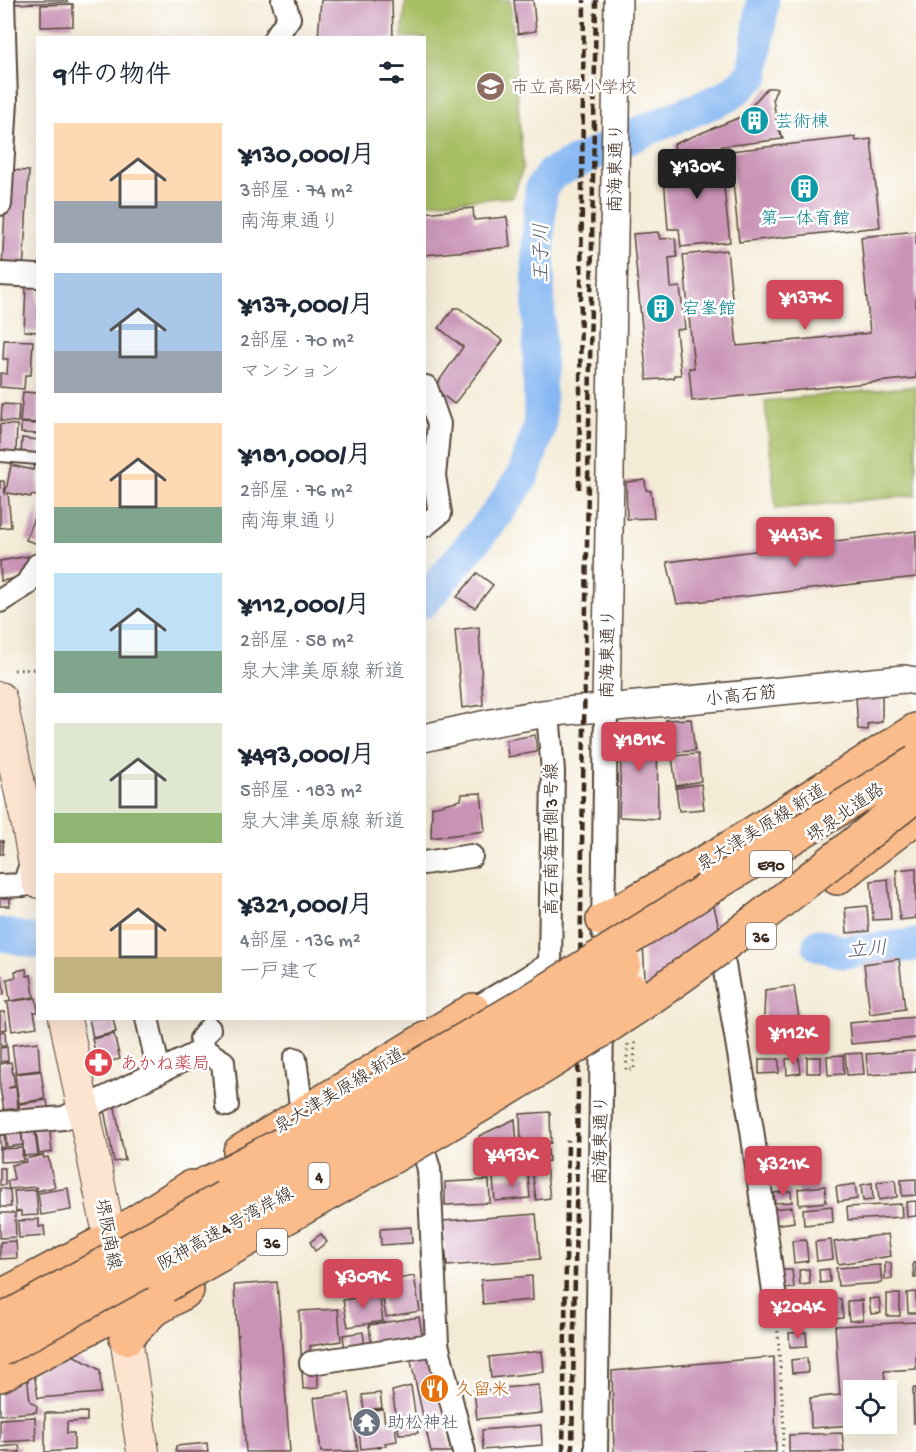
<!DOCTYPE html>
<html lang="ja">
<meta charset="utf-8">
<style>
:root{--surface:#fff;--page:#f6f6f7;--text:#1f2937;--muted:#747a83;--accent:#d1495b}
body{margin:0;font-family:"Gochi Hand","Klee One",sans-serif;background:var(--page);color:var(--text);height:100vh;display:flex;flex-direction:column;font-size:22px;white-space:nowrap}
*{box-sizing:border-box;margin:0}
p{font-size:20px;color:var(--muted)}
.icon{flex:none;width:33px;height:33px;fill:none;stroke:currentColor;stroke-width:2;stroke-linecap:round;stroke-linejoin:round}
.map{position:relative;flex:1;overflow:hidden}
.details{position:absolute;left:36px;top:36px;width:390px;height:984px;display:flex;flex-direction:column;background:var(--surface);border-radius:0px;box-shadow:0 6px 24px #0002}
.details>*{flex:none}
.fabs{position:absolute;left:843px;top:1380px;display:grid;gap:12px}
.fabs a{display:grid;place-items:center;width:54px;height:54px;border-radius:0px;background:var(--surface);box-shadow:0 6px 24px #0002;font-size:30px}
.price{position:absolute;translate:-50% -51px;padding:0 14px;border-radius:6px;background:var(--accent);color:#fff;font-size:20px;line-height:39px;filter:drop-shadow(0 2px 3px #0008)}
.price::after{content:'';position:absolute;left:50%;top:36px;width:18px;height:14px;margin-left:-9px;background:inherit;clip-path:polygon(0 0,100% 0,50% 100%)}
.price.on{background:#222;color:#fff}
ul{padding:0;list-style:none}
li{display:flex;align-items:center;gap:18px;height:150px;padding:0 18px}
li span{display:grid;place-items:center;flex:none;width:168px;height:120px;border-radius:0px;color:#555}
li>.icon{margin-inline-start:auto}
span .icon{width:72px;height:72px;fill:#fffc;stroke-width:1}
li b{font-size:26px}
h2{display:flex;justify-content:space-between;align-items:center;height:72px;padding:0 18px;font-size:26px}
.map>svg:first-child{display:block}
.green{fill:#a8be63;stroke:#727440;stroke-width:1.5}
.lines{fill:none;stroke-linecap:round;stroke-linejoin:round}
.river{stroke:#86b7f2;stroke-width:33}
.building{fill:#c993b5}
.service-casing{stroke:#57473a;stroke-width:14}
.minor-casing{stroke:#57473a;stroke-width:26}
.tertiary-casing{stroke:#57473a;stroke-width:30}
.secondary-casing{stroke:#57473a;stroke-width:34}
.primary-casing{stroke:#57473a;stroke-width:36}
.trunk-casing{stroke:#57473a;stroke-width:36}
.path{stroke:#57473a;stroke-width:3;stroke-dasharray:1.5 4.5;stroke-linecap:butt}
.service{stroke:#fff;stroke-width:10}
.minor{stroke:#fff;stroke-width:22}
.tertiary{stroke:#fff;stroke-width:27}
.secondary{stroke:#fde4d1;stroke-width:32}
.primary{stroke:#fabc8b;stroke-width:33}
.trunk{stroke:#fabc8b;stroke-width:33}
.rail{stroke:#3b2a1e;stroke-width:4.5;stroke-dasharray:9 4.5;stroke-linecap:butt}
.trunk-bridge-casing{stroke:#57473a;stroke-width:36;stroke-linecap:butt}
.motorway-bridge-casing{stroke:#57473a;stroke-width:36;stroke-linecap:butt}
.path-bridge{stroke:#57473a;stroke-width:3;stroke-dasharray:1.5 4.5;stroke-linecap:butt}
.trunk-bridge{stroke:#fabc8b;stroke-width:33}
.motorway-bridge{stroke:#fabc8b;stroke-width:33}
.labels{text-anchor:middle;stroke-width:5;stroke-linejoin:round;paint-order:stroke}
.shield{fill:#fff;stroke:#766a62;stroke-width:1.5}
.shield-label{font-size:16px;font-weight:bold;fill:#3b2a1e}
.education-label{font-size:18px;fill:#785e54;stroke:#fff;text-anchor:start}
.culture-label{font-size:18px;fill:#0d838f;stroke:#fff;text-anchor:start}
.street-label{font-size:18px;fill:#3b2a1e;stroke:#fff}
.health-label{font-size:18px;fill:#be3a42;stroke:#fff;text-anchor:start}
.food-label{font-size:18px;fill:#c56008;stroke:#fff;text-anchor:start}
.worship-label{font-size:18px;fill:#5b616d;stroke:#fff;text-anchor:start}
.water-label{font-size:20px;font-style:italic;fill:#555b68;stroke:#fff}
</style>
<div class="map">
<svg width="916" height="1452" viewBox="0 0 916 1452">
<rect width="100%" height="100%" fill="#fff"/>
<filter id="ink" filterUnits="userSpaceOnUse"><feTurbulence type="fractalNoise" baseFrequency=".0167" numOctaves="2"/><feDisplacementMap in="SourceGraphic" scale="12" xChannelSelector="R" yChannelSelector="G"/><feConvolveMatrix kernelMatrix="1 2 1 2 8 2 1 2 1" color-interpolation-filters="sRGB"/></filter>
<filter id="wash" filterUnits="userSpaceOnUse"><feTurbulence type="fractalNoise" baseFrequency=".008" numOctaves="4" result="noise"/><feDisplacementMap in="SourceGraphic" scale="24" xChannelSelector="R" yChannelSelector="G"/><feGaussianBlur stdDeviation="1.35" result="paint"/><feColorMatrix in="noise" values="0 0 0 0 0 0 0 0 0 0 0 0 0 0 0 0 0 1.4 0 .05"/><feComposite in="paint" operator="in"/></filter>
<g filter="url(#wash)">
<rect width="100%" height="100%" fill="#f4ebd6"/>
<g class="green">
<path d="M406 0H510L523 168 513 197 425 203 424 38 402 37Z"/>
<path d="M916 386V495L776 509 765 401Z"/>
</g>
<g class="lines">
<g class="river">
<path d="M424 601 496 515 523 476 540 426 538 250 541 189 551 174 641 132 728 96 753 75 763 0"/>
<path d="M0 934 38 942"/>
<path d="M819 945 843 952 916 945"/>
</g>
</g>
<g id="blocks">
<g class="building">
<path d="M12 0H67V2L12 4Z"/>
<path d="M321 0H392L393 38H318Z"/>
<path d="M514 0H533L536 31 518 34Z"/>
<path d="M73 4V26L41 27V5Z"/>
<path d="M767 88H777L773 98 777 125 783 139 675 152 674 144 743 116Z"/>
<path d="M855 137 856 141 871 139 880 227 739 242 730 151Z"/>
<path d="M720 152 730 242 681 247 679 229H668L664 177 674 176 672 157Z"/>
<path d="M7 170 29 171 23 271 2 270Z"/>
<path d="M473 208 474 220 507 217 510 247 424 255V213Z"/>
<path d="M916 231V378L692 401 689 368H694L683 255 727 250 737 346 870 333 861 237Z"/>
<path d="M658 232 660 239 675 238 677 257 669 258 671 288 680 287 685 329 676 330 681 375H674V378L647 380 633 234Z"/>
<path d="M26 286 38 287V332L24 331Z"/>
<path d="M454 308H459L503 341 454 404 434 388 463 347 439 328Z"/>
<path d="M4 340 33 341 31 375H25L24 389 0 387V373L7 374 8 359H3Z"/>
<path d="M23 392 38 393V423L20 422Z"/>
<path d="M2 404 19 405 18 422 1 421Z"/>
<path d="M21 423 38 424V434L21 433Z"/>
<path d="M0 424 17 425 16 452H0Z"/>
<path d="M22 438 38 440V457L21 456Z"/>
<path d="M11 465 33 470 34 465 38 466V496L31 495V497L8 493 11 527 0 528V481H4L5 495Z"/>
<path d="M645 480 646 490 651 491 654 518 627 519 626 482Z"/>
<path d="M38 506V544L26 540Z"/>
<path d="M916 531V577L677 604 667 562Z"/>
<path d="M35 555 31 575 1 581 0 561Z"/>
<path d="M477 573 493 585 475 608 457 597Z"/>
<path d="M479 627 483 705 462 708 455 630Z"/>
<path d="M882 695V722L867 724 868 730 858 729 856 697Z"/>
<path d="M691 719 695 751 672 752 666 720Z"/>
<path d="M657 726 658 819 619 817 622 728Z"/>
<path d="M535 735 537 752 508 757 506 740Z"/>
<path d="M698 754 701 781 676 786 672 756Z"/>
<path d="M701 784 704 809 679 811 676 788Z"/>
<path d="M481 793 485 831 431 838 432 807 461 800 462 794Z"/>
<rect x="0" y="841" width="3" height="13"/>
<path d="M916 868V918L900 920 896 870Z"/>
<path d="M705 870 726 956 647 1010 641 912Z"/>
<path d="M888 879 891 919 873 920 871 881Z"/>
<rect x="0" y="892" width="10" height="14"/>
<path d="M867 906 869 931 847 933 845 908Z"/>
<path d="M899 959 905 1009 870 1014 864 964Z"/>
<path d="M26 969 27 976 31 975 34 997 10 1001 7 979 16 977 15 971Z"/>
<path d="M0 976H2L4 994 0 995Z"/>
<path d="M794 986 799 1018H764L765 990Z"/>
<path d="M36 998 38 1012H34L37 1027 12 1031 8 1004 6 1002Z"/>
<path d="M0 1012H5L7 1029 0 1030Z"/>
<path d="M916 1017V1038L851 1044 849 1023Z"/>
<path d="M89 1018H113L116 1032 93 1038Z"/>
<path d="M5 1031 6 1046H0V1032Z"/>
<path d="M114 1034 120 1059 98 1064 92 1039Z"/>
<path d="M38 1042 40 1070 16 1073 12 1045Z"/>
<path d="M7 1047 8 1061 0 1062V1048Z"/>
<path d="M916 1051V1072L868 1075 866 1054Z"/>
<path d="M862 1053 864 1074 847 1075 845 1054Z"/>
<path d="M843 1055 844 1074 828 1075 827 1056Z"/>
<rect x="807" y="1057" width="14" height="16"/>
<path d="M799 1058 801 1073 787 1075 786 1059Z"/>
<path d="M759 1059H779V1073L759 1074Z"/>
<path d="M11 1062 15 1086 8 1088 16 1087 18 1108 4 1110 0 1088V1064Z"/>
<path d="M41 1071 45 1099 19 1103 15 1074Z"/>
<path d="M47 1100 49 1114 20 1118 19 1104Z"/>
<path d="M115 1107 125 1160 114 1162 104 1109Z"/>
<path d="M550 1112 551 1143 521 1145 520 1114Z"/>
<path d="M515 1119 517 1145 481 1150 479 1136Z"/>
<path d="M49 1123 52 1152 39 1154 35 1125Z"/>
<path d="M34 1125 38 1155 24 1156 21 1126Z"/>
<path d="M20 1126 23 1145 7 1147 5 1128Z"/>
<path d="M0 1129H4L5 1147 0 1148Z"/>
<path d="M22 1148 23 1161 0 1162V1149Z"/>
<path d="M548 1150 549 1161 496 1168 495 1157Z"/>
<path d="M43 1155 44 1158 48 1157 55 1187 37 1191 36 1187 9 1189 7 1181 14 1179 11 1165 26 1162 25 1159Z"/>
<path d="M546 1166 550 1198 536 1200 532 1168Z"/>
<rect x="0" y="1168" width="5" height="17"/>
<path d="M528 1175 530 1198 495 1201 493 1178Z"/>
<path d="M916 1179V1195L902 1196 901 1180Z"/>
<path d="M489 1180 490 1203 445 1205V1182Z"/>
<path d="M895 1180 897 1197 879 1200 877 1182Z"/>
<path d="M872 1183 873 1200 863 1201 861 1185Z"/>
<path d="M855 1184 857 1199 838 1202 836 1187Z"/>
<path d="M825 1186 826 1202 799 1205 798 1189Z"/>
<path d="M0 1188 10 1190 11 1207H0Z"/>
<path d="M68 1188 71 1210 41 1215 38 1193Z"/>
<path d="M36 1190 38 1215 21 1216V1211L16 1212 14 1191Z"/>
<path d="M791 1191 792 1202 775 1203 774 1193Z"/>
<path d="M916 1201V1216L907 1217 906 1202Z"/>
<path d="M901 1204 902 1217 848 1220 847 1207Z"/>
<path d="M832 1206 833 1222 804 1225 803 1209Z"/>
<path d="M792 1207 794 1222 774 1225 772 1209Z"/>
<path d="M0 1213H15L16 1237 0 1238Z"/>
<path d="M536 1214 540 1259 447 1266 443 1221Z"/>
<path d="M39 1219V1227L44 1226 45 1236 19 1238 18 1221Z"/>
<path d="M411 1227 412 1243 381 1245 380 1229Z"/>
<path d="M321 1234 327 1242 315 1251 310 1242Z"/>
<path d="M888 1234 891 1256 838 1264 834 1242Z"/>
<path d="M806 1240 808 1261 794 1263 792 1241Z"/>
<path d="M831 1240 833 1259 817 1261 815 1242Z"/>
<path d="M16 1241 17 1258 0 1259V1242Z"/>
<path d="M885 1263H891L892 1279 885 1280Z"/>
<path d="M913 1263H916V1278H914Z"/>
<path d="M880 1265 882 1283 838 1286 836 1268Z"/>
<path d="M809 1269 810 1284 800 1285 799 1270Z"/>
<path d="M829 1269 830 1282 820 1283 819 1270Z"/>
<path d="M779 1270H792L794 1288 781 1289Z"/>
<path d="M414 1276 420 1311 386 1317 380 1282Z"/>
<path d="M532 1276 533 1300 483 1304 481 1280Z"/>
<path d="M277 1282 290 1452H246L234 1285Z"/>
<path d="M916 1292V1313H908L907 1293Z"/>
<path d="M379 1294 383 1321 348 1327 343 1300Z"/>
<rect x="887" y="1294" width="13" height="22"/>
<path d="M879 1298 881 1313 871 1314 869 1299Z"/>
<path d="M841 1299 843 1318 827 1319 826 1300Z"/>
<path d="M862 1300 863 1320 849 1321 847 1301Z"/>
<path d="M820 1301 821 1320 814 1321 812 1302Z"/>
<path d="M802 1306 804 1323 787 1325 785 1308Z"/>
<path d="M338 1309 341 1341 310 1346 311 1371H318V1388L303 1389 299 1311Z"/>
<path d="M419 1317 423 1340 372 1349 369 1325Z"/>
<path d="M916 1322V1369L884 1371 886 1390H854V1425L811 1428 810 1398 840 1395 835 1326Z"/>
<path d="M363 1332 365 1348 345 1351 343 1335Z"/>
<path d="M806 1332 807 1346 790 1347 789 1333Z"/>
<path d="M542 1351 544 1372 491 1378 489 1357Z"/>
<path d="M71 1354 100 1370 101 1393 38 1398 34 1373Z"/>
<path d="M429 1355 451 1452H431L410 1357Z"/>
<path d="M774 1357 776 1452H614L612 1371Z"/>
<path d="M807 1358 808 1372 792 1373 791 1360Z"/>
<path d="M27 1374 30 1401 37 1406 36 1412 0 1415V1390Z"/>
<path d="M539 1385 542 1413 477 1419 474 1390Z"/>
<path d="M411 1386 418 1433 399 1434 392 1391Z"/>
<path d="M913 1388H916V1423H914Z"/>
<path d="M349 1393 358 1451 321 1452 314 1398Z"/>
<path d="M380 1393 382 1408 364 1410 362 1395Z"/>
<path d="M383 1409 385 1424 395 1423 397 1441 385 1443 386 1446 361 1449 358 1422 364 1421 362 1411Z"/>
<path d="M87 1412V1421L67 1422V1433H74V1450L45 1452V1413Z"/>
<path d="M35 1417 36 1440 0 1442V1419Z"/>
<path d="M541 1425 542 1445 483 1450 482 1430Z"/>
<path d="M842 1433 844 1452H789V1435Z"/>
<path d="M207 1443 208 1452H176V1446Z"/>
<path d="M19 1445 20 1452H0V1447Z"/>
</g>
</g>
</g>
<g filter="url(#ink)">
<use href="#blocks" fill-opacity="0" stroke="#57473a" stroke-width="1.5"/>
<g class="lines">
<defs>
<path id="service" d="M0 456 38 459"/>
<g id="minor">
<path d="M275 38 289 18 283 0"/>
<path d="M0 204 6 101 3 0"/>
<path d="M0 274 38 276"/>
<path d="M424 388 426 387 439 424 434 476 440 513 424 526"/>
<path d="M0 601 27 584 38 565"/>
<path d="M424 863 471 856"/>
<path d="M0 886 24 885 33 858"/>
<path d="M603 932 606 708"/>
<path d="M724 965 752 1130 775 1299"/>
<path d="M473 1010 550 964 553 771 548 714"/>
<path d="M147 1018 159 1072"/>
<path d="M209 1029 201 1039 204 1050 223 1062 227 1105"/>
<path d="M295 1059 302 1113"/>
<path d="M0 1123 64 1118 204 1050"/>
<path d="M425 1156 429 1169 437 1344 464 1452"/>
<path d="M311 1363 437 1344"/>
<path d="M596 1452 602 1019"/>
</g>
<g id="tertiary">
<path d="M606 708 618 0"/>
<path d="M424 738C484 724 545 710 606 708L904 679 916 681"/>
</g>
<g id="secondary">
<path d="M0 698 27 821 38 882"/>
<path d="M65 1018 115 1264"/>
<path d="M122 1310 143 1452"/>
</g>
<g id="primary">
<path d="M837 878 916 817"/>
<path d="M603 920 728 849 916 730"/>
<path d="M240 1152 473 1010 499 1051"/>
<path d="M0 1297 111 1238 191 1187"/>
<path d="M126 1338 152 1311 187 1290"/>
<path d="M0 1375 122 1310"/>
</g>
<g id="trunk">
<path d="M168 1203 229 1172"/>
<path d="M122 1310 165 1286"/>
</g>
</defs>
<use href="#service" class="service-casing"/>
<use href="#minor" class="minor-casing"/>
<use href="#tertiary" class="tertiary-casing"/>
<use href="#secondary" class="secondary-casing"/>
<use href="#primary" class="primary-casing"/>
<use href="#trunk" class="trunk-casing"/>
<g class="path">
<path d="M14 670 38 669"/>
<path d="M777 1319 784 1429 782 1452"/>
<path d="M379 1447 380 1452"/>
</g>
<use href="#service" class="service"/>
<use href="#minor" class="minor"/>
<use href="#tertiary" class="tertiary"/>
<use href="#secondary" class="secondary"/>
<use href="#primary" class="primary"/>
<use href="#trunk" class="trunk"/>
<g class="rail">
<path d="M579 489 584 0"/>
<path d="M563 1452 568 1140"/>
<path d="M572 1452 596 0"/>
</g>
<defs>
<g id="trunk-bridge">
<path d="M229 1172 318 1125 527 1003 722 880 916 762"/>
<path d="M165 1286C323 1196 483 1109 634 1009 732 943 823 868 916 795"/>
</g>
<g id="motorway-bridge">
<path d="M0 1322 409 1095 624 963"/>
<path d="M0 1350 417 1121 632 990"/>
</g>
</defs>
<use href="#trunk-bridge" class="trunk-bridge-casing"/>
<use href="#motorway-bridge" class="motorway-bridge-casing"/>
<path class="path-bridge" d="M628 1044 626 1070H634L635 1038"/>
<use href="#trunk-bridge" class="trunk-bridge"/>
<use href="#motorway-bridge" class="motorway-bridge"/>
</g>
</g>
<defs>
<symbol id="school-disc" viewBox="-11 -11 22 22"><circle r="9.5" fill="#8d6e63" stroke="#fff"/><path d="M0-5L7-2L0 1L-7-2ZM-4 1L0 2.5L4 1V4Q0 6-4 4Z" fill="#fff"/></symbol>
<symbol id="building-disc" viewBox="-11 -11 22 22"><circle r="9.5" fill="#0f9aa8" stroke="#fff"/><path d="M-4-6H4V6H1V3H-1V6H-4ZM-2.5-4.3h1.7v1.8h-1.7ZM.8-4.3h1.7v1.8H.8ZM-2.5-1h1.7V.8h-1.7ZM.8-1h1.7V.8H.8Z" fill="#fff"/></symbol>
<symbol id="pharmacy-disc" viewBox="-11 -11 22 22"><circle r="9.5" fill="#e0444e" stroke="#fff"/><path d="M-2-6h4v4h4v4h-4v4h-4v-4h-4v-4h4Z" fill="#fff"/></symbol>
<symbol id="restaurant-disc" viewBox="-11 -11 22 22"><circle r="9.5" fill="#e8710a" stroke="#fff"/><path d="M-5-6h1v4h1v-4h1v4h1v-4h1v5L-1.5 .5V6h-2V.5L-5-1ZM5-6V6H3V1.5H1.5Q1.5-4 5-6Z" fill="#fff"/></symbol>
<symbol id="temple-disc" viewBox="-11 -11 22 22"><circle r="9.5" fill="#6b7280" stroke="#fff"/><path d="M0-6L5-2H3V0L6.5 2.5H4V6H1.5V3h-3V6H-4V2.5H-6.5L-3 0V-2H-5Z" fill="#fff"/></symbol>
</defs>
<g fill-rule="evenodd">
<use href="#school-disc" x="474" y="70" width="33" height="33"/>
<use href="#building-disc" x="738" y="104" width="33" height="33"/>
<use href="#building-disc" x="788" y="172" width="33" height="33"/>
<use href="#building-disc" x="644" y="292" width="33" height="33"/>
<use href="#pharmacy-disc" x="82" y="1046" width="33" height="33"/>
<use href="#restaurant-disc" x="418" y="1372" width="33" height="33"/>
<use href="#temple-disc" x="350" y="1406" width="33" height="33"/>
</g>
<g class="labels">
<g class="shield">
<rect x="750" y="851" width="42" height="26" rx="4.5"/>
<rect x="746" y="923" width="30" height="26" rx="4.5"/>
<rect x="308.5" y="1163" width="21" height="26" rx="4.5"/>
<rect x="257" y="1229" width="30" height="26" rx="4.5"/>
</g>
<g class="shield-label">
<text x="771" y="870">E90</text>
<text x="761" y="942">36</text>
<text x="319" y="1182">4</text>
<text x="272" y="1248">36</text>
</g>
<g class="education-label">
<text x="511" y="93">市立高陽小学校</text>
</g>
<g class="culture-label">
<text x="775" y="127">芸術棟</text>
<text x="805" y="224" text-anchor="middle">第一体育館</text>
<text x="682" y="314">宕峯館</text>
</g>
<g class="street-label">
<text transform="translate(615 168) rotate(-89)" y="6">南海東通り</text>
<text transform="translate(607 654) rotate(-89)" y="6">南海東通り</text>
<text transform="translate(741 695) rotate(-6)" y="6">小高石筋</text>
<text transform="translate(845 812) rotate(-35)" y="6">堺泉北道路</text>
<text transform="translate(761 827) rotate(-32)" y="6">泉大津美原線 新道</text>
<text transform="translate(551 839) rotate(-90)" y="6">高石南海西側3号線</text>
<text transform="translate(339 1090) rotate(-31)" y="6">泉大津美原線 新道</text>
<text transform="translate(600 1140) rotate(-89)" y="6">南海東通り</text>
<text transform="translate(225 1228) rotate(-29)" y="6">阪神高速4号湾岸線</text>
<text transform="translate(109 1234) rotate(79)" y="6">堺阪南線</text>
</g>
<g class="health-label">
<text x="120" y="1069">あかね薬局</text>
</g>
<g class="food-label">
<text x="455" y="1395">久留米</text>
</g>
<g class="worship-label">
<text x="387" y="1428">助松神社</text>
</g>
<g class="water-label">
<text transform="translate(540 253) rotate(-90)" y="7">王子川</text>
<text transform="translate(867 948) rotate(-4)" y="7">立川</text>
</g>
</g>
</svg>
<div class="fabs">
<a><svg class="icon" aria-label="locate" viewBox="0 0 24 24"><circle cx="12" cy="12" r="6"/><path d="M12 2v4M12 18v4M2 12h4M18 12h4"/></svg></a>
</div>
<b class="price on" style="left:697px;top:200px">¥130K</b>
<b class="price" style="left:805px;top:331px">¥137K</b>
<b class="price" style="left:795px;top:568px">¥443K</b>
<b class="price" style="left:639px;top:773px">¥181K</b>
<b class="price" style="left:793px;top:1066px">¥112K</b>
<b class="price" style="left:512px;top:1188px">¥493K</b>
<b class="price" style="left:783px;top:1197px">¥321K</b>
<b class="price" style="left:363px;top:1310px">¥309K</b>
<b class="price" style="left:798px;top:1340px">¥204K</b>
<section class="details">
<h2>9件の物件<svg class="icon" aria-label="filters" viewBox="0 0 24 24"><path d="M4 7h16M4 17h16"/><circle cx="9" cy="7" r="2"/><circle cx="15" cy="17" r="2"/></svg></h2>
<ul>
<li><span style="background:linear-gradient(#ffd9b3 65%,#9aa5b1 0)"><svg class="icon" aria-label="home" viewBox="0 0 24 24"><path d="M3 11l9-7 9 7M6 9v11h12V9"/></svg></span><div><b>¥130,000/月</b><p>3部屋 · 74 m²</p><p>南海東通り</p></div></li>
<li><span style="background:linear-gradient(#a9c7e8 65%,#9aa5b1 0)"><svg class="icon" aria-label="home" viewBox="0 0 24 24"><path d="M3 11l9-7 9 7M6 9v11h12V9"/></svg></span><div><b>¥137,000/月</b><p>2部屋 · 70 m²</p><p>マンション</p></div></li>
<li><span style="background:linear-gradient(#ffd9b3 70%,#7fa58c 0)"><svg class="icon" aria-label="home" viewBox="0 0 24 24"><path d="M3 11l9-7 9 7M6 9v11h12V9"/></svg></span><div><b>¥181,000/月</b><p>2部屋 · 76 m²</p><p>南海東通り</p></div></li>
<li><span style="background:linear-gradient(#bfe0f5 65%,#7fa58c 0)"><svg class="icon" aria-label="home" viewBox="0 0 24 24"><path d="M3 11l9-7 9 7M6 9v11h12V9"/></svg></span><div><b>¥112,000/月</b><p>2部屋 · 58 m²</p><p>泉大津美原線 新道</p></div></li>
<li><span style="background:linear-gradient(#dfe7d0 75%,#8fb573 0)"><svg class="icon" aria-label="home" viewBox="0 0 24 24"><path d="M3 11l9-7 9 7M6 9v11h12V9"/></svg></span><div><b>¥493,000/月</b><p>5部屋 · 183 m²</p><p>泉大津美原線 新道</p></div></li>
<li><span style="background:linear-gradient(#ffd9b3 70%,#c2b280 0)"><svg class="icon" aria-label="home" viewBox="0 0 24 24"><path d="M3 11l9-7 9 7M6 9v11h12V9"/></svg></span><div><b>¥321,000/月</b><p>4部屋 · 136 m²</p><p>一戸建て</p></div></li>
</ul>
</section>
</div>
